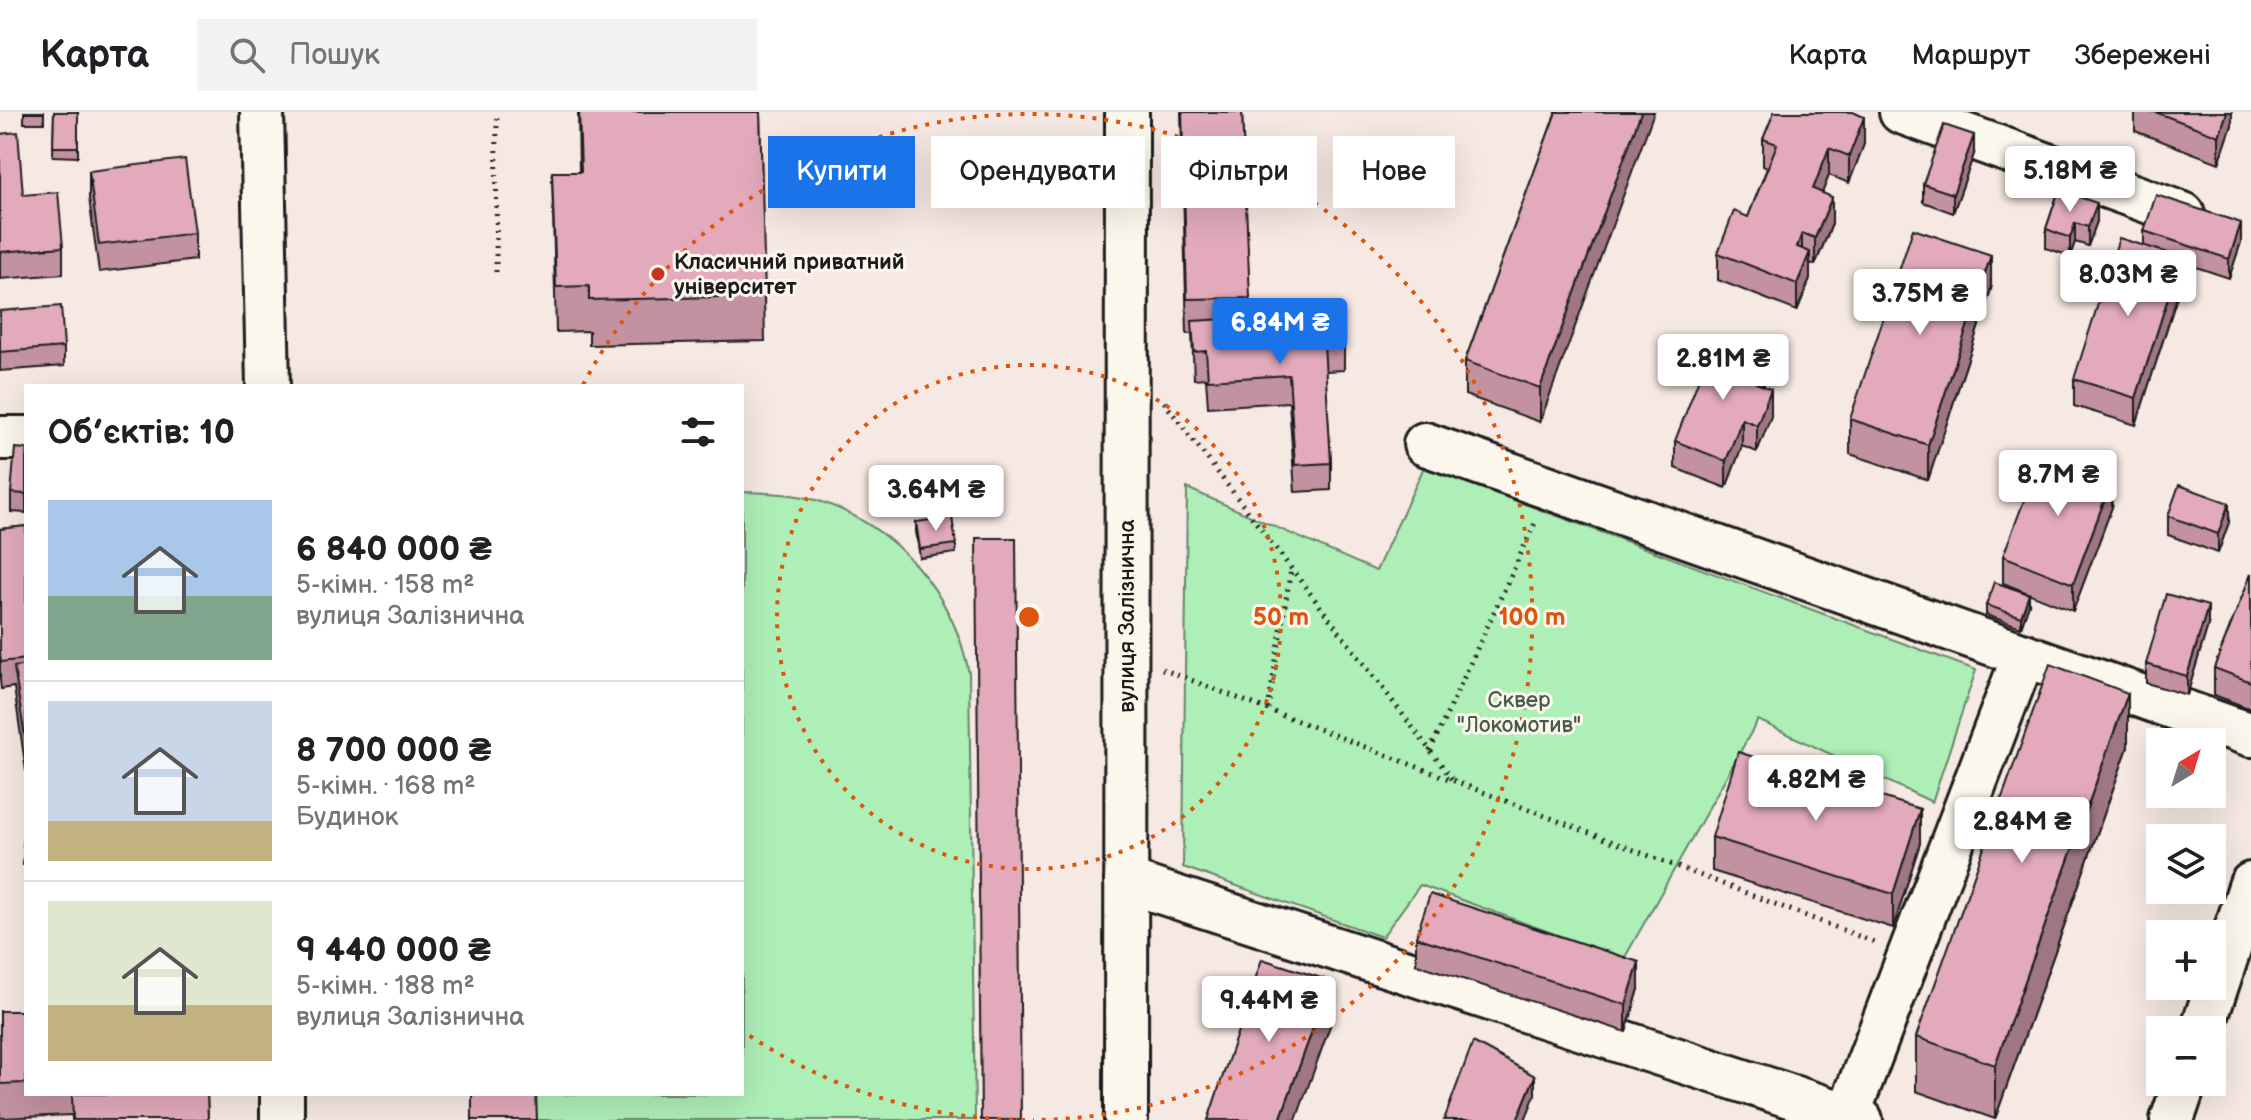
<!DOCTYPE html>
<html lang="uk">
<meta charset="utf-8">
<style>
:root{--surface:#fff;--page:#f2f2f2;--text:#202124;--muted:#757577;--line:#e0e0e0;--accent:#1a73e8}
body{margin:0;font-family:"Balsamiq Sans",sans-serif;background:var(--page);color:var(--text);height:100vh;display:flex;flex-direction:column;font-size:30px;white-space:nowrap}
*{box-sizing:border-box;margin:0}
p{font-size:26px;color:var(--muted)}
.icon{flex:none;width:44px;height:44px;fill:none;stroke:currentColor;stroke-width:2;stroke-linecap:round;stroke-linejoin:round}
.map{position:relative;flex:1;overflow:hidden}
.panel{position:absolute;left:24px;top:272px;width:720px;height:712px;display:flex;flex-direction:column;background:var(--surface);border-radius:0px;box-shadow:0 8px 32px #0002}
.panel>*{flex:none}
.guide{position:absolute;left:768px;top:24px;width:760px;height:72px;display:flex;gap:16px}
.needle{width:52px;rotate:38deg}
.tools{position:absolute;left:2146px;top:616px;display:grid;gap:16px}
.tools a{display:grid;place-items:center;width:80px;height:80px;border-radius:0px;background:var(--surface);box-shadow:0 8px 32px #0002;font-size:40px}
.price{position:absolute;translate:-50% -68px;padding:0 18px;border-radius:8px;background:#fff;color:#222;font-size:26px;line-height:52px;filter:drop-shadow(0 2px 4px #0008)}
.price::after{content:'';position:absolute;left:50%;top:48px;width:24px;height:18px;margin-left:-12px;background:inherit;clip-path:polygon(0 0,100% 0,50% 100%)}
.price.selected{background:var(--accent);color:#fff}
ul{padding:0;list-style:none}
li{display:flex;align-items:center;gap:24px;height:200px;padding:0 24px}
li+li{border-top:2px solid var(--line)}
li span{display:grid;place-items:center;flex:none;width:224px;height:160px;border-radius:0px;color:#555}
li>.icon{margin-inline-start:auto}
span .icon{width:96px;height:96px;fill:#fffc;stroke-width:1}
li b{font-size:34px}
h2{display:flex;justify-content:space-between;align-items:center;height:96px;padding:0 24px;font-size:34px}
.pill{padding:0 28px;border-radius:0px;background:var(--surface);box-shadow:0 8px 32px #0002;font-size:28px;line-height:72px}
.pill.selected{background:var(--accent);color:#fff}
header{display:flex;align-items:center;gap:48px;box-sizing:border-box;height:112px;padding:0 40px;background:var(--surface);border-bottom:2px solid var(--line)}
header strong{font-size:38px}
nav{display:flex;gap:44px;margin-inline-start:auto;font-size:28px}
.search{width:560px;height:72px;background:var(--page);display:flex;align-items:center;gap:20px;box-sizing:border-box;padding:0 28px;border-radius:0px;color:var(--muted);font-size:30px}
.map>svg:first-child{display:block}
.green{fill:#aeeeb7;stroke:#65856a;stroke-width:2}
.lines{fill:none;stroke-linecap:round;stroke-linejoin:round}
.minor-casing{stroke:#1c1c1c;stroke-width:48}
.path{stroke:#1c1c1c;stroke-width:5;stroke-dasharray:2 6;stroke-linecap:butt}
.minor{stroke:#fbf7ec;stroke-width:42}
.wall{fill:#c292a1;stroke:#1c1c1c;stroke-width:2}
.shaded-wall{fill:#9e7783;stroke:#1c1c1c;stroke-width:2}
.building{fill:#e2aabb;stroke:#1c1c1c;stroke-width:2}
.ring{fill:none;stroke:#de560d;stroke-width:4;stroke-dasharray:4 8}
.poi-dot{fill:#c8321e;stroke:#fbf7ec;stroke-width:3}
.labels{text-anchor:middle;stroke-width:6;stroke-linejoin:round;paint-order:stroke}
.poi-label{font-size:22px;font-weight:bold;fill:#1c1c1c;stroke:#fbf7ec;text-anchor:start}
.street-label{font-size:22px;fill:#1c1c1c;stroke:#fbf7ec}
.park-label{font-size:22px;fill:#485b4a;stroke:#fbf7ec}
.centre{fill:#de560d;stroke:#fbf7ec;stroke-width:4}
.ring-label{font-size:24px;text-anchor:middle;font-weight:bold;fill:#de560d;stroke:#fbf7ec;stroke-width:6;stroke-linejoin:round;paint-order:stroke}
</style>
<header>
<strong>Карта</strong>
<div class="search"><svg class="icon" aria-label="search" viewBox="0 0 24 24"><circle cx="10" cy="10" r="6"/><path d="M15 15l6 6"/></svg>Пошук</div>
<nav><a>Карта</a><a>Маршрут</a><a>Збережені</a></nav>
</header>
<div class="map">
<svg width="2251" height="1008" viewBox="0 0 2251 1008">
<rect width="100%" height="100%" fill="#f6e8e2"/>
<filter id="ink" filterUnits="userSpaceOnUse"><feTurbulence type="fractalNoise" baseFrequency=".0125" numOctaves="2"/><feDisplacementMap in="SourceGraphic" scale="16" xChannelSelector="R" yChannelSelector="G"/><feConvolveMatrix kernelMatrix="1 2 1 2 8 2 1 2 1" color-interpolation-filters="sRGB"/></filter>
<g filter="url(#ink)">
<g class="green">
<path d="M1424 355 1976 558 1932 690 1758 608 1624 847 1420 773 1382 825 1183 755 1187 376 1376 459Z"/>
<path d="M742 380C767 381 792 381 816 388 895 413 953 480 969 561L975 1008H536L535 982H742Z"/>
</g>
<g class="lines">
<defs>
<g id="minor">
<path d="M262 0 268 274"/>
<path d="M1901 0 2183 102"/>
<path d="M0 326H26"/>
<path d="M1425 332 2251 623"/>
<path d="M1126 769 1848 1003"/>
<path d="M2202 918 2251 772"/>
<path d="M282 982V1008"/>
<path d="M1126 1008 1127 0"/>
<path d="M1861 1008 1848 1003 2024 543"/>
<path d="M2172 1008 2185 970"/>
</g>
</defs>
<use href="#minor" class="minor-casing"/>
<g class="path">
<path d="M496 160 497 0"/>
<path d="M1164 290 1452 667"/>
<path d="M1162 557 1874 830"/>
<path d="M1268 597 1291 457"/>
<path d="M1430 639 1535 411"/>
</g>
<use href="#minor" class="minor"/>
</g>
<g class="wall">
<rect x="24" y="0" width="20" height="11"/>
<path d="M54 0H78V45L53 44Z"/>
<path d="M578 0H760L765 229 589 233V219L556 220 552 60H579Z"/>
<path d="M1181 0H1242L1250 205 1344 231V258L1325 259 1331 351V378L1295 380 1289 290 1208 295 1206 266 1194 267 1192 222H1187Z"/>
<path d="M1556 0 1540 310 1465 283V249Z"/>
<path d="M2135 0H2232V13L2219 51 2135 19Z"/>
<path d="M0 22 23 83 63 135V162L0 167Z"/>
<path d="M1763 27 1864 32 1849 71 1829 63 1822 81 1832 112 1815 153 1810 151V167L1797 199 1718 168V141L1748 105 1767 56 1763 54Z"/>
<path d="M1974 42 1953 101 1923 90V72Z"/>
<path d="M89 59 195 121V148L99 160 89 86Z"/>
<path d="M2059 78 2097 109 2088 134 2075 130 2070 144 2046 136V117Z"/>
<path d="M2144 119 2241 130 2229 166 2181 150V172L2136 313 2074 294V267L2144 134Z"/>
<path d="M1991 177 1928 368 1850 342V307Z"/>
<path d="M0 199 64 235V254L0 259Z"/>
<path d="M1764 274 1771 304 1757 340 1742 334 1726 376 1675 356V329Z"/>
<path d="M26 337V401L11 400V381Z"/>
<path d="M2112 395 2073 499 2003 471V444Z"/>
<path d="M2168 404 2229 410 2218 441 2168 423Z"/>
<path d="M916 410 956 432V441L920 446 916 420Z"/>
<path d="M26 414V659L14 575 1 577 0 568V417Z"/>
<path d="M2251 462V597L2214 583V556Z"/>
<path d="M2029 492 2021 515 1986 503V493Z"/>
<path d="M2208 513 2187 583 2146 571V552Z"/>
<path d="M2128 635 1995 1007 1916 979V925Z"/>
<path d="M26 704V753H23Z"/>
<path d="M1712 725 1920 731 1893 816 1712 759Z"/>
<path d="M1416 825 1639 877 1626 920 1416 852Z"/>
<path d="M0 899H26V982H207L208 1008H72V1003L0 1006Z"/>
</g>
<g class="shaded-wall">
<path d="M1641 0H1654L1540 310V276Z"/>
<path d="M2227 0H2232V13L2219 51V24Z"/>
<path d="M1864 5V32L1849 71V44Z"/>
<path d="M1974 23V42L1953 101V82Z"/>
<path d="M1829 36V63L1813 104V77Z"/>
<path d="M1832 85V112L1815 153V126Z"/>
<path d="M2097 91V109L2088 134V115Z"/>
<path d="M2075 111V130L2070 144V126Z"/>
<path d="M2241 111V130L2229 166V147Z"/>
<path d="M1802 121V148L1797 135Z"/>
<path d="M1810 140V167L1797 199V172Z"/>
<path d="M1991 143V177L1928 368V333Z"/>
<path d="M2181 145V172L2136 313V286Z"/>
<path d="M1764 249V276L1756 271Z"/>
<path d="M1771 277V304L1757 340V313Z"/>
<path d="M1742 307V334L1726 376V349Z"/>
<path d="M2112 368V395L2073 499V472Z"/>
<path d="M2229 391V410L2218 441V422Z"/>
<path d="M2029 482V492L2021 515V505Z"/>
<path d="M2208 494V513L2187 583V564Z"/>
<path d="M2128 581V635L1995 1007V953Z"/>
<path d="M1920 697V731L1893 816V782Z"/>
<path d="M1639 850V877L1626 920V893Z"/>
<path d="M1330 869V914L1296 1008H1280Z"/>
<path d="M1535 964V983L1525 1008H1517Z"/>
</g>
<g class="building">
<rect x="24" y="0" width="20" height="1"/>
<path d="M54 0H78V35H53Z"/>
<path d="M579 0H760L765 184 589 188V174L556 175 552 60H581Z"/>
<path d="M1182 0H1242L1250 186 1187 187Z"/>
<path d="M1556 0H1641L1540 276 1465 249Z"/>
<path d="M1774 0H1853L1864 5 1849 44 1829 36 1813 77 1832 85 1815 126 1802 121 1797 135 1810 140 1797 172 1718 141 1734 99 1748 105 1777 32 1763 27Z"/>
<path d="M2155 0H2227L2219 24Z"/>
<path d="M1944 13 1974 23 1953 82 1923 72Z"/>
<path d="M18 20 23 83 58 80 63 135 0 140V22Z"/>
<path d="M185 47 195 121 99 133 89 59Z"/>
<path d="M2059 78 2097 91 2088 115 2075 111 2070 126 2046 117Z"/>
<path d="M2156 83 2241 111 2229 147 2144 119Z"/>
<path d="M1913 117 1991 143 1928 333 1850 307Z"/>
<path d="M2119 126 2181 145 2136 286 2074 267Z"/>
<path d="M61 194 64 235 0 240V199Z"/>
<path d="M1342 200 1344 231 1324 232 1331 351 1295 353 1289 263 1208 268 1206 239 1194 240 1192 209Z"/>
<path d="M1713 230 1764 249 1756 271 1771 277 1757 313 1742 307 1726 349 1675 329Z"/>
<path d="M15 336 26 337V382L11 381Z"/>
<path d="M2042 341 2112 368 2073 472 2003 444Z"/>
<path d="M2179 373 2229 391 2218 422 2168 404Z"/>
<path d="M952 405 956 432 920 437 916 410Z"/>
<path d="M26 414V547L1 550 0 541V417Z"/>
<path d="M976 426H1016L1021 1008H981Z"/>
<path d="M2251 462V570L2214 556Z"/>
<path d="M1994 470 2029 482 2021 505 1986 493Z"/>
<path d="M2166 482 2208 494 2187 564 2146 552Z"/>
<path d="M2050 552 2128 581 1995 953 1916 925Z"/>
<path d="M26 553V632L14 555Z"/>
<path d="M1738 640 1920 697 1893 782 1712 725Z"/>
<path d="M26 704V735L23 734Z"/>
<path d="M1430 782 1639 850 1626 893 1416 825Z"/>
<path d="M1262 847 1330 869 1280 1008H1208Z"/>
<path d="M0 899H26V971L0 972Z"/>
<path d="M1473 930 1535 964 1517 1008H1444Z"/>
<path d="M72 982H207L208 1008H73Z"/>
<path d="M472 982H536L537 1008H472Z"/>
</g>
</g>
<g class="ring">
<circle cx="1029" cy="505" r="252"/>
<path d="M1025 1008A503 503 0 0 1 744 920M583 273A503 503 0 1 1 1033 1008"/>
</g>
<circle class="poi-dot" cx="658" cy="162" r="8"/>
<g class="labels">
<g class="poi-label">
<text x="674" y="157">Класичний приватний<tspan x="674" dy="25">університет</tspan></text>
</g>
<g class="street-label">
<text transform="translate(1126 504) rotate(-90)" y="8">вулиця Залізнична</text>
</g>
<g class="park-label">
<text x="1519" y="595">Сквер<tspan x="1519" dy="25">"Локомотив"</tspan></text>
</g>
</g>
<circle cx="1029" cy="505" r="12" class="centre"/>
<g class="ring-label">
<text x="1281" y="513">50 m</text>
<text x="1532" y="513">100 m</text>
</g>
</svg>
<div class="tools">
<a><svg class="needle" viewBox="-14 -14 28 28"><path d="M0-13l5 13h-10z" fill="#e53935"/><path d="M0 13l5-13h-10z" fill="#757577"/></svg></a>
<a><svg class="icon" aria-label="layers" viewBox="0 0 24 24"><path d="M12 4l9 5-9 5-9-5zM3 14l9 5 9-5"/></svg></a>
<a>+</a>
<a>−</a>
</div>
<b class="price" style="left:2070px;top:102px">5.18M ₴</b>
<b class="price" style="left:2128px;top:206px">8.03M ₴</b>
<b class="price" style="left:1920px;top:225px">3.75M ₴</b>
<b class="price selected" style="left:1280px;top:254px">6.84M ₴</b>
<b class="price" style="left:1723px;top:290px">2.81M ₴</b>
<b class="price" style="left:2058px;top:406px">8.7M ₴</b>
<b class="price" style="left:936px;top:421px">3.64M ₴</b>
<b class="price" style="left:1816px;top:711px">4.82M ₴</b>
<b class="price" style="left:2022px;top:753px">2.84M ₴</b>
<b class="price" style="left:1269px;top:932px">9.44M ₴</b>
<div class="guide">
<a class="pill selected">Купити</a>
<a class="pill">Орендувати</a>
<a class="pill">Фільтри</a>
<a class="pill">Нове</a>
</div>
<section class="panel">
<h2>Об’єктів: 10<svg class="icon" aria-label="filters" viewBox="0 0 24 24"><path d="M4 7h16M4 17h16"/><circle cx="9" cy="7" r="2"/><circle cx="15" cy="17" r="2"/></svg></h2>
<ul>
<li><span style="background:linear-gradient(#a9c7e8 60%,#7fa58c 0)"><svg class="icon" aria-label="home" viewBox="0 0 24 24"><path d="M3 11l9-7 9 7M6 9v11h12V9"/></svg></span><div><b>6 840 000 ₴</b><p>5-кімн. · 158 m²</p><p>вулиця Залізнична</p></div></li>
<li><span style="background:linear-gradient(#c9d6e8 75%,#c2b280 0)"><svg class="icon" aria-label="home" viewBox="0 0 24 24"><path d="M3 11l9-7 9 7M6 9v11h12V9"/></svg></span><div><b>8 700 000 ₴</b><p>5-кімн. · 168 m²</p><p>Будинок</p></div></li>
<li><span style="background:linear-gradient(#dfe7d0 65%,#c2b280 0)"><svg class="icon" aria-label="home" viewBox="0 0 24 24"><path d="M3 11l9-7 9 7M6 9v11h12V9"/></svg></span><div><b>9 440 000 ₴</b><p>5-кімн. · 188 m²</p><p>вулиця Залізнична</p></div></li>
</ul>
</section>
</div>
